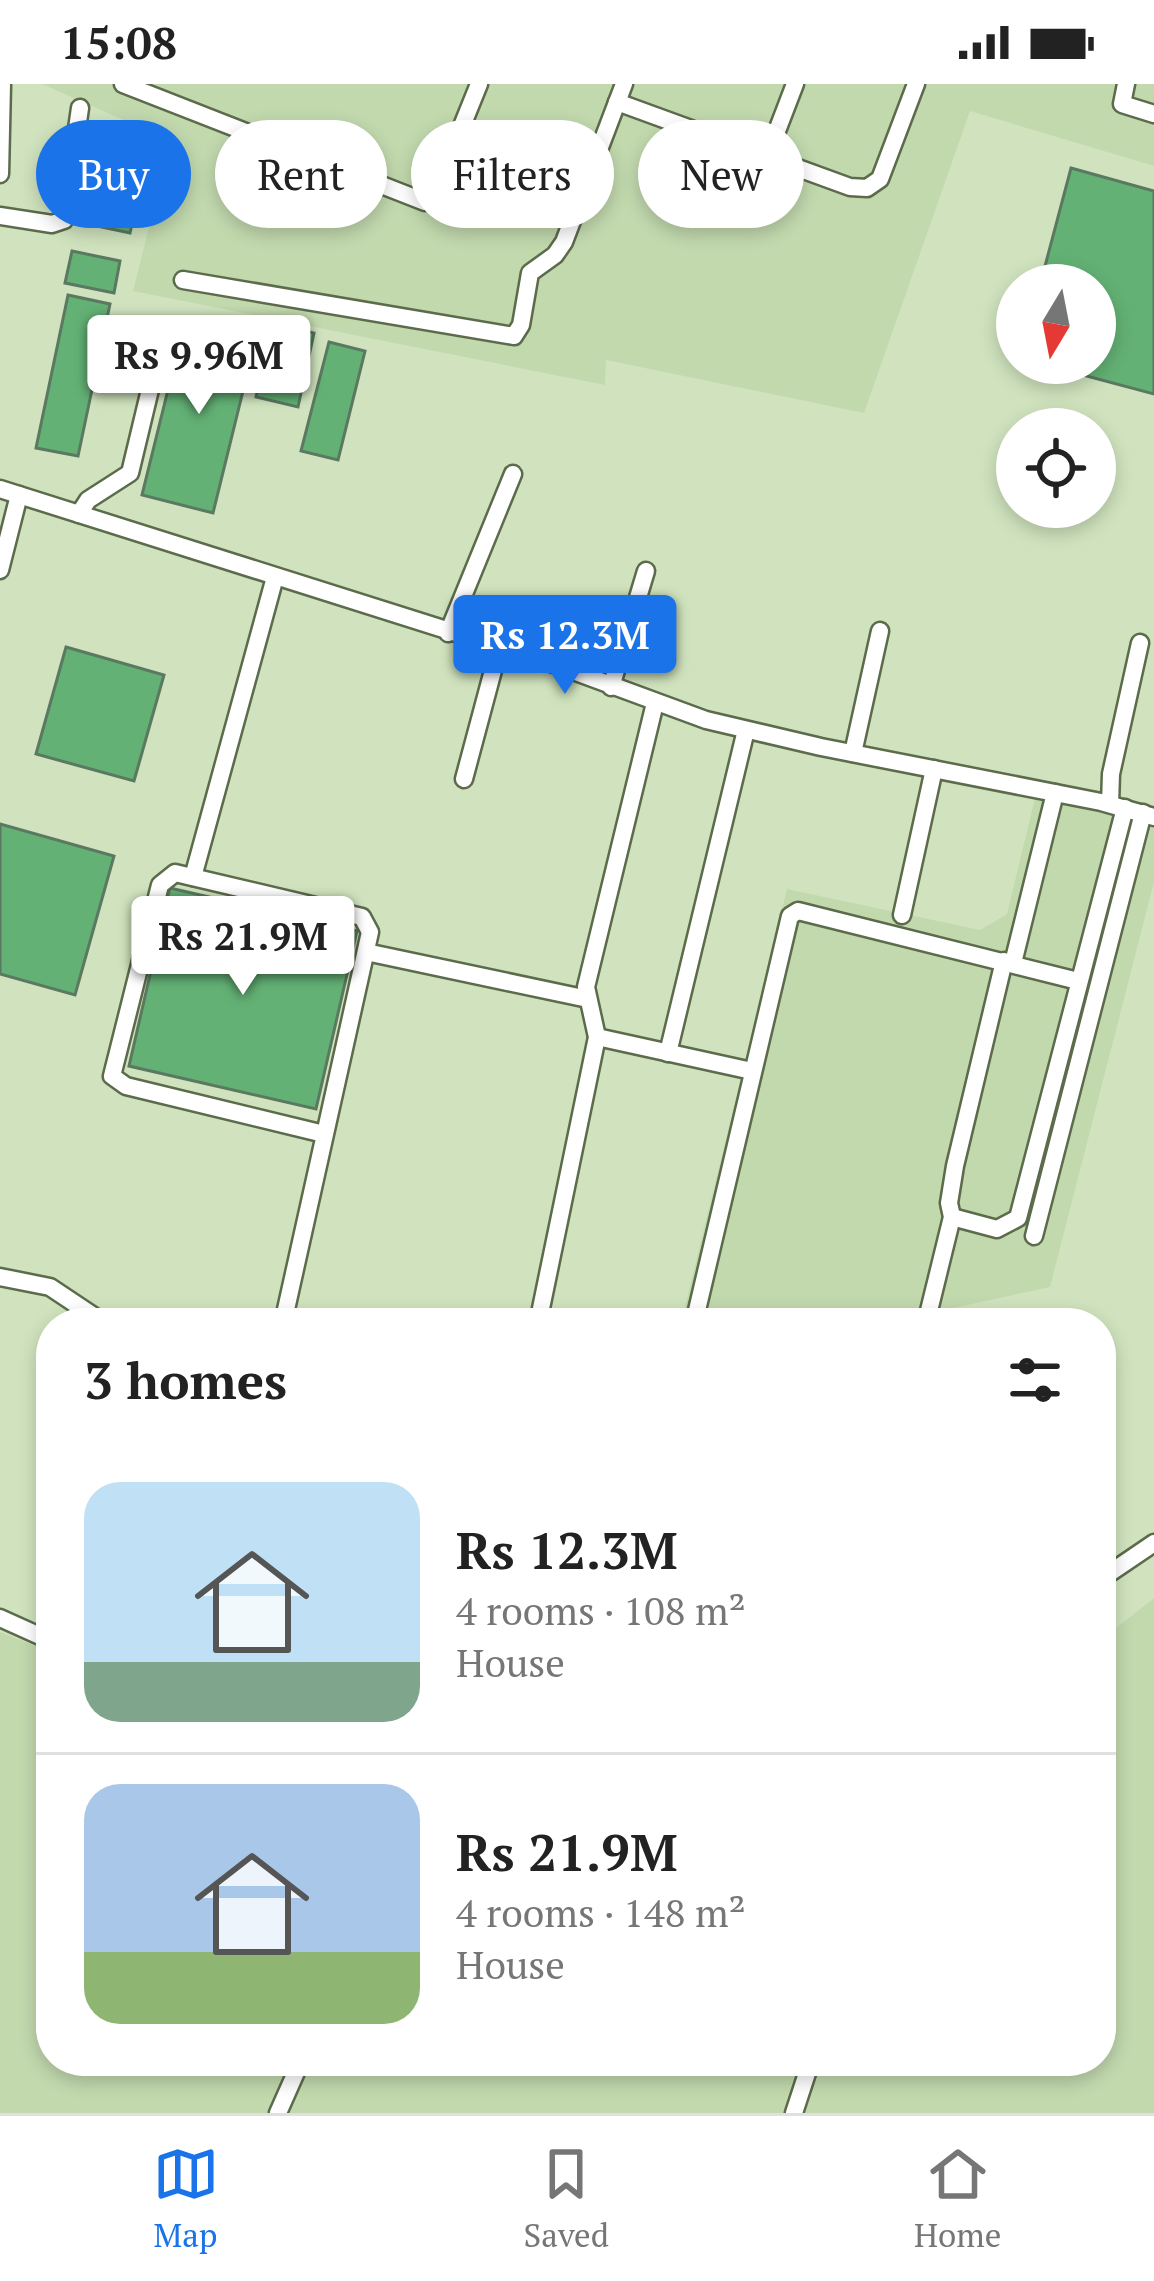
<!DOCTYPE html>
<meta charset="utf-8">
<style>
:root{--surface:#fff;--page:#f6f6f6;--text:#222;--muted:#767676;--line:#e0e0e0;--accent:#1a73e8}
body{margin:0;font-family:"PT Serif",serif;background:var(--page);color:var(--text);height:100vh;display:flex;flex-direction:column;font-size:45px;white-space:nowrap}
*{box-sizing:border-box;margin:0}
p{font-size:39px;color:var(--muted)}
.icon{flex:none;width:66px;height:66px;fill:none;stroke:currentColor;stroke-width:2;stroke-linecap:round;stroke-linejoin:round}
.map{position:relative;flex:1;overflow:hidden}
.panel{position:absolute;left:36px;top:1224px;width:1080px;height:768px;display:flex;flex-direction:column;background:var(--surface);border-radius:48px;box-shadow:0 6px 18px #0003}
.panel>*{flex:none}
.guide{position:absolute;left:36px;top:36px;width:1083px;height:108px;display:flex;gap:24px}
.needle{width:78px;rotate:190deg}
.buttons{position:absolute;left:996px;top:180px;display:grid;gap:24px}
.buttons a{display:grid;place-items:center;width:120px;height:120px;border-radius:50%;background:var(--surface);box-shadow:0 6px 18px #0003;font-size:60px}
.price{position:absolute;translate:-50% -102px;padding:0 27px;border-radius:12px;background:#fff;color:#222;font-size:39px;line-height:78px;filter:drop-shadow(0 3px 6px #0008)}
.price::after{content:'';position:absolute;left:50%;top:72px;width:36px;height:27px;margin-left:-18px;background:inherit;clip-path:polygon(0 0,100% 0,50% 100%)}
.price.on{background:var(--accent);color:#fff}
ul{padding:0;list-style:none}
li{display:flex;align-items:center;gap:36px;height:300px;padding:0 48px}
li+li{border-top:3px solid var(--line)}
li span{display:grid;place-items:center;flex:none;width:336px;height:240px;border-radius:36px;color:#555}
li>.icon{margin-inline-start:auto}
span .icon{width:144px;height:144px;fill:#fffc;stroke-width:1}
li b{font-size:51px}
h2{display:flex;justify-content:space-between;align-items:center;height:144px;padding:0 48px;font-size:51px}
.pill{padding:0 42px;border-radius:54px;background:var(--surface);box-shadow:0 6px 18px #0003;font-size:42px;line-height:108px}
.pill.on{background:var(--accent);color:#fff}
.status{display:flex;justify-content:space-between;align-items:center;height:84px;padding:0 60px;background:var(--surface);direction:ltr}
.status svg{height:33px;fill:currentColor}
.dock{display:flex;justify-content:space-around;align-items:center;height:168px;border-top:3px solid var(--line);background:var(--surface);font-size:33px;color:var(--muted)}
.dock a{display:grid;justify-items:center;gap:6px}
.dock .on{color:var(--accent)}
.map>svg:first-child{display:block}
.built{fill:#c2d9ae}
.building{fill:#63b175;stroke:#5a7960;stroke-width:3}
.lines{fill:none;stroke-linecap:round;stroke-linejoin:round}
.minor-casing{stroke:#5b6b4b;stroke-width:21}
.minor{stroke:#fff;stroke-width:16}
</style>
<div class="status"><b>15:08</b><svg viewBox="0 0 49 12"><path d="M0 12V9h3v3zM5 12V6h3v6zM10 12V3h3v9zM15 12V0h3v12zM26 1h20v11H26zM47 4h2v5h-2z"/></svg></div>
<div class="map">
<svg width="1154" height="2029" viewBox="0 0 1154 2029">
<rect width="100%" height="100%" fill="#d0e3be"/>
<g class="built">
<path d="M42 0H1154V82L970 27 864 329 606 276 605 301 133 207 171 57Z"/>
<path d="M1035 714 1154 740V798L1050 1203 953 1224 950 1239H681L787 805 980 846 1007 830Z"/>
<path d="M1154 1514V2029H0V1548L51 1568V1977H1101V1556Z"/>
</g>
<g class="building">
<path d="M96 53 149 64 130 149 78 138Z"/>
<path d="M1071 84 1154 107V310L1038 279H1095V201H1040Z"/>
<path d="M72 167 120 177 114 209 65 199Z"/>
<path d="M68 211 110 220 78 372 36 364Z"/>
<path d="M185 237 256 254 213 429 142 411Z"/>
<path d="M273 239 314 249 298 323 256 313Z"/>
<path d="M329 258 365 267 338 376 301 367Z"/>
<path d="M66 563 164 591 134 697 36 670Z"/>
<path d="M0 740 114 772 75 911 0 890Z"/>
<path d="M170 804 357 847 316 1025 129 982Z"/>
</g>
<g class="lines">
<defs>
<g id="minor">
<path d="M123 0 425 118 435 109 479 0"/>
<path d="M1126 0 1122 20 1154 30"/>
<path d="M617 18 850 103 867 104 880 95 916 0"/>
<path d="M767 73 795 0"/>
<path d="M0 90 2 0"/>
<path d="M0 132 52 140 64 136 80 24"/>
<path d="M183 196 514 252 521 241 530 189 555 171 564 158 624 0"/>
<path d="M0 405 554 580 706 636 821 663 1101 718 1154 733"/>
<path d="M79 430 88 416 130 389 153 293"/>
<path d="M0 486 19 411"/>
<path d="M448 549 513 390"/>
<path d="M611 603 646 487"/>
<path d="M853 669 880 547"/>
<path d="M464 695 499 564"/>
<path d="M1110 720 1111 690 1140 559"/>
<path d="M193 793 275 493"/>
<path d="M902 831 934 685"/>
<path d="M366 868 588 915"/>
<path d="M1013 879 1055 709"/>
<path d="M597 953 752 987"/>
<path d="M668 969 746 646"/>
<path d="M952 1133 997 1145 1018 1134 1125 724"/>
<path d="M1034 1152 1143 729"/>
<path d="M0 1193 50 1203 104 1239"/>
<path d="M283 1239 370 848 362 833 175 789 160 801 112 992 126 1002 324 1050"/>
<path d="M538 1239 597 953 586 903 655 619"/>
<path d="M694 1239 790 832 798 827 1078 897"/>
<path d="M926 1239 952 1133 949 1119 955 1082 1004 877"/>
<path d="M1101 1495 1154 1459"/>
<path d="M0 1534 51 1557"/>
<path d="M278 2029 301 1977"/>
<path d="M794 2029 811 1977"/>
</g>
</defs>
<use href="#minor" class="minor-casing"/>
<use href="#minor" class="minor"/>
</g>
</svg>
<div class="buttons">
<a><svg class="needle" viewBox="-14 -14 28 28"><path d="M0-13l5 13h-10z" fill="#e53935"/><path d="M0 13l5-13h-10z" fill="#767676"/></svg></a>
<a><svg class="icon" aria-label="locate" viewBox="0 0 24 24"><circle cx="12" cy="12" r="6"/><path d="M12 2v4M12 18v4M2 12h4M18 12h4"/></svg></a>
</div>
<b class="price" style="left:199px;top:333px">Rs 9.96M</b>
<b class="price on" style="left:565px;top:613px">Rs 12.3M</b>
<b class="price" style="left:243px;top:914px">Rs 21.9M</b>
<div class="guide">
<a class="pill on">Buy</a>
<a class="pill">Rent</a>
<a class="pill">Filters</a>
<a class="pill">New</a>
</div>
<section class="panel">
<h2>3 homes<svg class="icon" aria-label="filters" viewBox="0 0 24 24"><path d="M4 7h16M4 17h16"/><circle cx="9" cy="7" r="2"/><circle cx="15" cy="17" r="2"/></svg></h2>
<ul>
<li><span style="background:linear-gradient(#bfe0f5 75%,#7fa58c 0)"><svg class="icon" aria-label="home" viewBox="0 0 24 24"><path d="M3 11l9-7 9 7M6 9v11h12V9"/></svg></span><div><b>Rs 12.3M</b><p>4 rooms · 108 m²</p><p>House</p></div></li>
<li><span style="background:linear-gradient(#a9c7e8 70%,#8fb573 0)"><svg class="icon" aria-label="home" viewBox="0 0 24 24"><path d="M3 11l9-7 9 7M6 9v11h12V9"/></svg></span><div><b>Rs 21.9M</b><p>4 rooms · 148 m²</p><p>House</p></div></li>
</ul>
</section>
</div>
<nav class="dock">
<a class="on"><svg class="icon" aria-label="map" viewBox="0 0 24 24"><path d="M3 6l6-2 6 2 6-2v14l-6 2-6-2-6 2zM9 4v14M15 6v14"/></svg>Map</a>
<a><svg class="icon" aria-label="saved" viewBox="0 0 24 24"><path d="M7 4h10v16l-5-4-5 4z"/></svg>Saved</a>
<a><svg class="icon" aria-label="home" viewBox="0 0 24 24"><path d="M3 11l9-7 9 7M6 9v11h12V9"/></svg>Home</a>
</nav>
